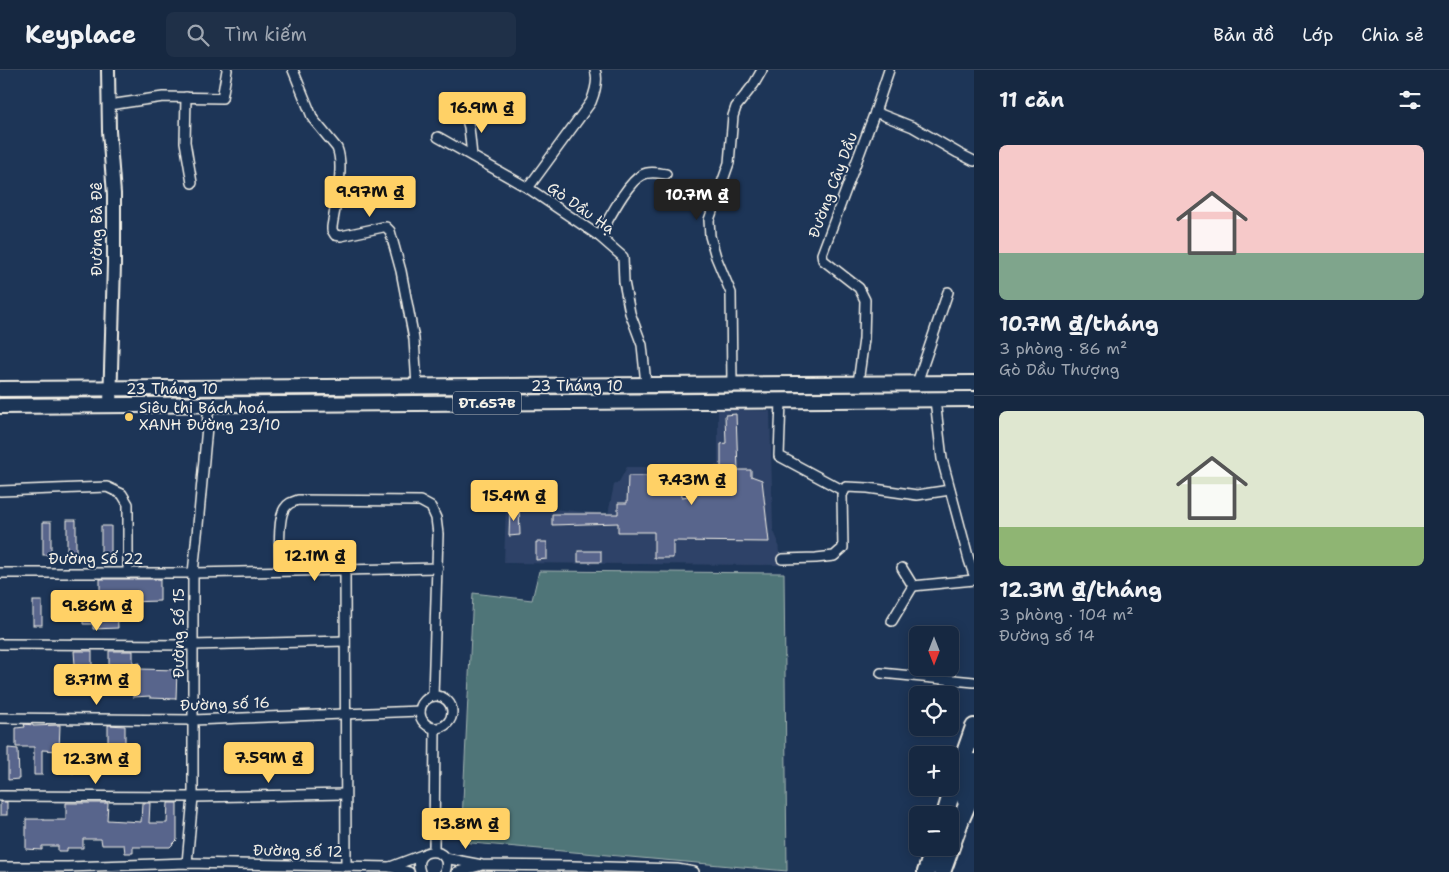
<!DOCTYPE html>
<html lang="vi">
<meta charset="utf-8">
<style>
:root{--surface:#162841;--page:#1f3048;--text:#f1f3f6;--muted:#9ea6b1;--line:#35445a;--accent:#ffd166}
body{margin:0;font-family:"Shantell Sans",sans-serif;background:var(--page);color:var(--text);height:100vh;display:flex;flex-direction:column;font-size:19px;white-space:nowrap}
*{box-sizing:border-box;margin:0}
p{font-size:16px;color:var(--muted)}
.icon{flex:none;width:28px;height:28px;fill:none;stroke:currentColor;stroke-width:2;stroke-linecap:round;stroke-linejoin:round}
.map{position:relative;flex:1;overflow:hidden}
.side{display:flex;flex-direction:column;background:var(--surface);width:475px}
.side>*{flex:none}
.needle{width:32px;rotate:180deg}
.tools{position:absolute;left:909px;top:556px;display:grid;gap:10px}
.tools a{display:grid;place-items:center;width:50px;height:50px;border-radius:8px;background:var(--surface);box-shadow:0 2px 12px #0003,0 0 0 1px var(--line);font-size:25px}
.price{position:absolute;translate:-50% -42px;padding:0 11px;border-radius:5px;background:var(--accent);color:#111;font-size:16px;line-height:32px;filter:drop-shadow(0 1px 2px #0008)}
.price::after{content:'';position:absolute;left:50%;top:30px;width:15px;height:11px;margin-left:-8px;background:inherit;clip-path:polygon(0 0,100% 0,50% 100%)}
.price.active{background:#222;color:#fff}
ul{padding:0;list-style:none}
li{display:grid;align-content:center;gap:10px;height:265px;padding:0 25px}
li+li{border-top:1px solid var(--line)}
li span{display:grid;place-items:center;height:155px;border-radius:8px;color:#555}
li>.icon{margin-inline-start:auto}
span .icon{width:90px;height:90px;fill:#fffc;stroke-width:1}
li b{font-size:21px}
h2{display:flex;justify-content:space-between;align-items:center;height:60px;padding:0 25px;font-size:21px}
header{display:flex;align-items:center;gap:30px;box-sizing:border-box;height:70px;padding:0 25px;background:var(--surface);border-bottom:1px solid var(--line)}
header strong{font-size:24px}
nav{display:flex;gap:28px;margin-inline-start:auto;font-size:18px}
.search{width:350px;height:45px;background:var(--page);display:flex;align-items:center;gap:12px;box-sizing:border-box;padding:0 18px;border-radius:8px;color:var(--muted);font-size:19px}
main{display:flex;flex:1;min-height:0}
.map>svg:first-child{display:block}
.built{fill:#2f4367}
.green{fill:#507578;stroke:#a2b3b0}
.building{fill:#59658c;stroke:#f4f1e8}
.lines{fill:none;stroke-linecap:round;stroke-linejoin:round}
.street-casing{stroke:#f4f1e8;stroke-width:12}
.secondary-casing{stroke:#f4f1e8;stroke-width:16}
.primary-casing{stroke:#f4f1e8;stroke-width:18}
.highway-casing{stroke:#f4f1e8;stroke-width:20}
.street{stroke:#1d3557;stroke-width:9}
.secondary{stroke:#1d3557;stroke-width:12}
.primary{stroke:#1d3557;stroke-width:14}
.highway{stroke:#1d3557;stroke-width:16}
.poi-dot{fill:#ffd166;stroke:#1d3557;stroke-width:2}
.labels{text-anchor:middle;stroke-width:4;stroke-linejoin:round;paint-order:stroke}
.shield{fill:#1d3557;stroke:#b4b9bc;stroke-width:1}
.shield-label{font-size:14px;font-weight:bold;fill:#f4f1e8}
.street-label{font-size:15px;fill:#f4f1e8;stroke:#1d3557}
.poi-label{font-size:15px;fill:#f4f1e8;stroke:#1d3557;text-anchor:start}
</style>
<header>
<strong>Keyplace</strong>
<div class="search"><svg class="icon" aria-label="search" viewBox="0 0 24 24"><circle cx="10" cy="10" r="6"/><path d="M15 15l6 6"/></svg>Tìm kiếm</div>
<nav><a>Bản đồ</a><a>Lớp</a><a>Chia sẻ</a></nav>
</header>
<main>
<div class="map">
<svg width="974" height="802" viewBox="0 0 974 802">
<rect width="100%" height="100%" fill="#1d3557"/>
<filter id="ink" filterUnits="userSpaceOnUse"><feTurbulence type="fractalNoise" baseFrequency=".02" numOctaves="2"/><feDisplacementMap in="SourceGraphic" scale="10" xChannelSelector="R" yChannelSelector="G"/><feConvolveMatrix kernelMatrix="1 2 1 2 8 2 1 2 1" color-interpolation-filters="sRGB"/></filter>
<g filter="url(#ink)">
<path class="built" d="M718 339 770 341 773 459 778 471 780 495 504 493 506 435 608 444 614 415 619 412 627 397H698L718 395Z"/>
<path class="green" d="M539 501 784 503 787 801 461 772 473 523 532 530Z"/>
<g class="building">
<path d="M736 344 738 400H751V406L762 410 769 472 673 471V488H654V462H618V453L552 455V444H618V433H627L628 406H657V411H681L682 427 696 425 695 404H706V401L721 400V374L726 373 725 345Z"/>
<path d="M510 437H519L520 465 509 466Z"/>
<rect x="67" y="450" width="9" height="35"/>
<rect x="43" y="452" width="8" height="33"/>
<rect x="101" y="456" width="10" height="29"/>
<path d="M536 472H547V489L536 490Z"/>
<rect x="578" y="481" width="23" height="11"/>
<path d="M100 509H160V531L126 532V535H117L118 558 93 559V554H83V533H100Z"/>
<rect x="33" y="531" width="9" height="24"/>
<path d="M74 581H92V596L75 595Z"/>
<path d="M109 581H133V594L140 593V599L177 600 176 629 150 628V626L133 627 131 595 109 596Z"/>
<path d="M24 654 33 655V656L60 655 59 681 42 680V705H34V677H16V658L25 657Z"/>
<path d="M108 655 125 656V682H108Z"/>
<path d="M8 678 18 679 19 709 8 710Z"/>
<path d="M67 685 75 686 74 703 66 702Z"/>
<rect x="0" y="732" width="7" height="13"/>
<path d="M66 733H108L107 750 141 752 142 733H150L149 753H167L168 733H177V770L170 777H133V783H125L124 775H102L101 769H83V778H67V781H58V776H42V780L26 779V749H43V750H66Z"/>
</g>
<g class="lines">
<defs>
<g id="street">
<path d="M293 0 313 49 337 78C345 97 335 136 332 157V160L335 165 341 166 383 157H386L390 161 401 201 414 269 417 316"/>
<path d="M595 0C599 10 595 22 591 32L528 118 599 166 623 187 624 212 630 243 642 275 646 314"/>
<path d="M186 27 185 72 192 113"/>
<path d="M109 35 163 27 222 28 227 0"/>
<path d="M875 42 913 57 958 83 974 91"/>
<path d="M466 47 469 57 472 86"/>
<path d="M438 67 528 118"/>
<path d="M599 166C608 151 627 112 642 105 649 101 658 103 666 104"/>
<path d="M858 313 864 269 865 230 859 218 823 190 822 184 875 42 889 0"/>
<path d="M917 313 948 222"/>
<path d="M732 314 731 223 716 187 710 166 709 150 729 93 733 46 736 37 754 14 762 0"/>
<path d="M935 330 942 389 969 490 974 505"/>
<path d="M781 331 779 386 844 421"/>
<path d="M0 421 107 417 122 424 128 434V503"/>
<path d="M782 489 816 488 834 486 843 478 842 425 846 417 868 418 917 425 950 420"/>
<path d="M902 498 913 516 974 510"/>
<path d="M345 499 346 796"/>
<path d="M280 500C280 486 277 448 285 438 288 433 292 432 298 430L420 431 431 437 436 448 438 464 433 626"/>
<path d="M0 503H193L438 498"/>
<path d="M892 551 913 516"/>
<path d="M0 574 193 575 345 571"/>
<path d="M881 603 974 612"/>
<circle cx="436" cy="642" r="16"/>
<path d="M0 648 193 650 420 641"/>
<path d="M0 726 193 727 345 724"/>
<path d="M434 781 435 658"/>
<path d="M445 788 482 795 573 796 677 799 694 802"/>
<path d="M187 793 193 727V503L198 455 209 335"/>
<path d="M0 797H68L187 793 390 797 409 802"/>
<path d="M390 797 422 785"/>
<path d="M420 802C410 775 455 775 445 802"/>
<path d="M457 802 479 796"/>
</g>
<path id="secondary" d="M108 0 109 61 114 124V194L110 335"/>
<g id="primary">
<path d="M0 319 974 313"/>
<path d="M0 336 974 329"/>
</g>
<g id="highway">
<path d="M965 729 974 692"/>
<path d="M945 745 954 714 974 657"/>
<path d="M926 802 934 778"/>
<path d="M942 802 961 749 974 719"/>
</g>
</defs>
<use href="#street" class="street-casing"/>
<use href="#secondary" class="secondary-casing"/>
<use href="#primary" class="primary-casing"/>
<use href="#highway" class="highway-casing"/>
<use href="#street" class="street"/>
<use href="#secondary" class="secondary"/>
<use href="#primary" class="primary"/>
<use href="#highway" class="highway"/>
</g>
</g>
<circle class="poi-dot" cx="129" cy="347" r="5"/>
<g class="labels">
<rect class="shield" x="453" y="321.5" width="68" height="23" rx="4"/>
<g class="shield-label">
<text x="487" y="338">ĐT.657B</text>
</g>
<g class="street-label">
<text transform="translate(833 115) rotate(-69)" y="5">Đường Cây Dầu</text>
<text transform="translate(581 138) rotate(35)" y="5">Gò Dầu Hạ</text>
<text transform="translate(97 159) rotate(-90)" y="5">Đường Bà Đê</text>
<text x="577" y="321">23 Tháng 10</text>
<text x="172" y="324">23 Tháng 10</text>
<text x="96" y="494">Đường Số 22</text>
<text transform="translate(179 563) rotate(-90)" y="5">Đường Số 15</text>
<text transform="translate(225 634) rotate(-2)" y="5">Đường số 16</text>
<text transform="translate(298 781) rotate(1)" y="5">Đường số 12</text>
</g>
<g class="poi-label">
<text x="139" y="343">Siêu thị Bách hoá<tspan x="139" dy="17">XANH Đường 23/10</tspan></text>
</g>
</g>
</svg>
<div class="tools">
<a><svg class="needle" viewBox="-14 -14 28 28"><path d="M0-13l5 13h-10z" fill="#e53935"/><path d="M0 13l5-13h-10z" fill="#9ea6b1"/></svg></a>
<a><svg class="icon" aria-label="locate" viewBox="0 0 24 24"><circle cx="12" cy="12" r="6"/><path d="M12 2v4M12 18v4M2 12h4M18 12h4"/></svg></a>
<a>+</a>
<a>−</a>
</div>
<b class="price" style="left:482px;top:64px">16.9M ₫</b>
<b class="price" style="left:370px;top:148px">9.97M ₫</b>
<b class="price active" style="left:697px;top:151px">10.7M ₫</b>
<b class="price" style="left:692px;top:436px">7.43M ₫</b>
<b class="price" style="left:514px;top:452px">15.4M ₫</b>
<b class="price" style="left:315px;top:512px">12.1M ₫</b>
<b class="price" style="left:97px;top:562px">9.86M ₫</b>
<b class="price" style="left:97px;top:636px">8.71M ₫</b>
<b class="price" style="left:269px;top:714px">7.59M ₫</b>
<b class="price" style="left:96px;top:715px">12.3M ₫</b>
<b class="price" style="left:466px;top:780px">13.8M ₫</b>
</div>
<section class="side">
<h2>11 căn<svg class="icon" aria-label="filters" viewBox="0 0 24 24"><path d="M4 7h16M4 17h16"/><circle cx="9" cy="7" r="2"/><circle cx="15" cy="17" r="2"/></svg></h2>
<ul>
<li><span style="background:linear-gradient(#f6c9c9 70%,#7fa58c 0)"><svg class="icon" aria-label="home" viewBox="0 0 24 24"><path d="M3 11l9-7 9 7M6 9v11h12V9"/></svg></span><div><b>10.7M ₫/tháng</b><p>3 phòng · 86 m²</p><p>Gò Dầu Thượng</p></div></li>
<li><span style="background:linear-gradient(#dfe7d0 75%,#8fb573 0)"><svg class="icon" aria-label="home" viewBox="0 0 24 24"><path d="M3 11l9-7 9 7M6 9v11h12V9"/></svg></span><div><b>12.3M ₫/tháng</b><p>3 phòng · 104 m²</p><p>Đường số 14</p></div></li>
</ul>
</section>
</main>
